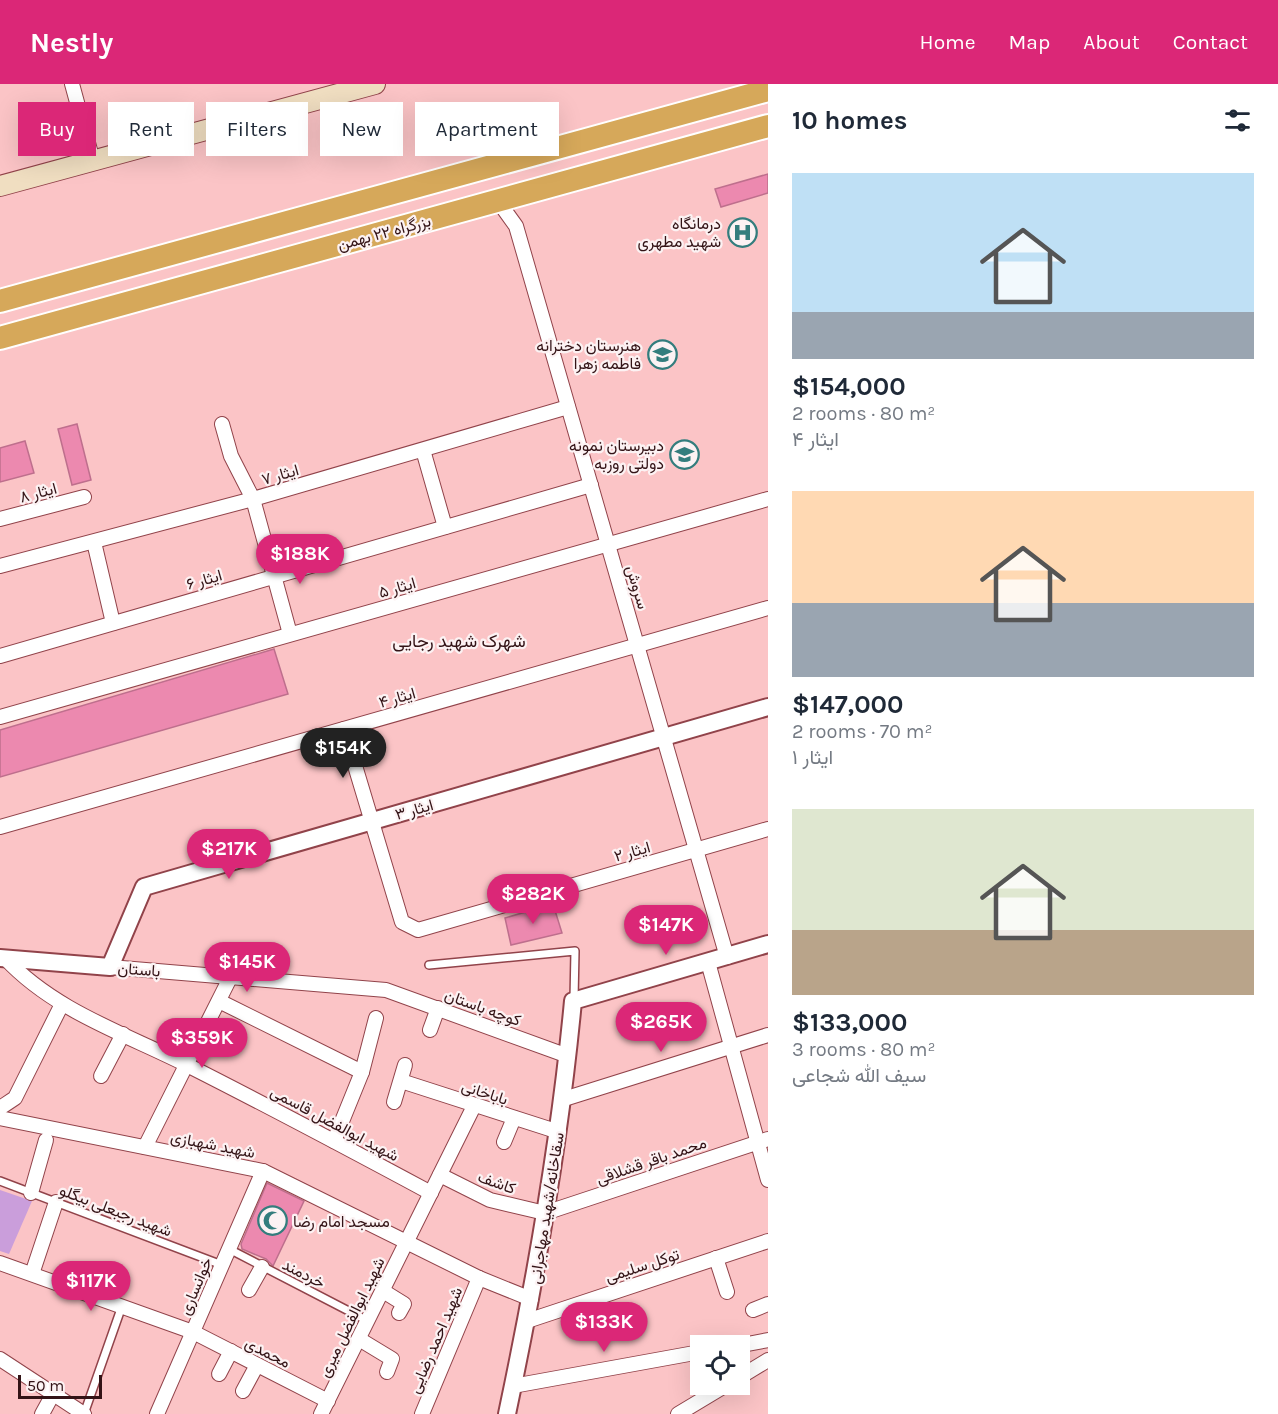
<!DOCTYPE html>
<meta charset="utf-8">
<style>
:root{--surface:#fff;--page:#f6f6f7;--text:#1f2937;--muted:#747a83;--accent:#db2777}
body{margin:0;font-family:Karla,Vazirmatn,sans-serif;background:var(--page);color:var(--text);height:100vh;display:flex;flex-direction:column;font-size:22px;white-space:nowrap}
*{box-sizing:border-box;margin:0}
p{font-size:20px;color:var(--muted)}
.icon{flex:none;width:33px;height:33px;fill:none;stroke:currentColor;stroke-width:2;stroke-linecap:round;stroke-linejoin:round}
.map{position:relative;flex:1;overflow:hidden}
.sheet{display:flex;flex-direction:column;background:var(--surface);width:510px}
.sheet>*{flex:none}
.banner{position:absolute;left:18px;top:18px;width:570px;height:54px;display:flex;gap:12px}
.controls{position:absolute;left:690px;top:1251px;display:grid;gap:12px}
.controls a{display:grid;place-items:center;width:60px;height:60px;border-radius:0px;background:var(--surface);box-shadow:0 6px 24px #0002;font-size:30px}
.scale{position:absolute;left:18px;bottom:15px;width:84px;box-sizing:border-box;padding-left:6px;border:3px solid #331316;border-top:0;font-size:16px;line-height:21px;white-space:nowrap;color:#331316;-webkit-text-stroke:4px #fcf2f3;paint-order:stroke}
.price{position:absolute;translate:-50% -51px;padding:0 14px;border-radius:21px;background:var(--accent);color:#fff;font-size:20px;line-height:39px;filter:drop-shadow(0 2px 3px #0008)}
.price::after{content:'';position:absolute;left:50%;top:36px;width:18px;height:14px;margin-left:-9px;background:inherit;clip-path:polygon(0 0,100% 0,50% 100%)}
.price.active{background:#222;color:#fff}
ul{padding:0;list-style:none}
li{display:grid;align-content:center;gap:12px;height:318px;padding:0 24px}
li span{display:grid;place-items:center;height:186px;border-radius:0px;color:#555}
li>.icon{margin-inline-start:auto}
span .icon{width:108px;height:108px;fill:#fffc;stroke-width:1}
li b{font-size:26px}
h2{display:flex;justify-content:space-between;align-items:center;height:72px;padding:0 24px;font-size:26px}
.pill{padding:0 21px;border-radius:0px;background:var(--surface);box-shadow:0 6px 24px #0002;font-size:21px;line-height:54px}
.pill.active{background:var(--accent);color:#fff}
header{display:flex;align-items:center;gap:36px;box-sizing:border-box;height:84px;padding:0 30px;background:var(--accent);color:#fff}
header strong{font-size:28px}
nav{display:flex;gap:33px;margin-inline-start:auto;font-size:21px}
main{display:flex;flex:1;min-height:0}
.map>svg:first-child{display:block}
.green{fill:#ca9edb}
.building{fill:#ec89af;stroke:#be6f8d;stroke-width:1.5}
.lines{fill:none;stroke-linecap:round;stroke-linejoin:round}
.service-casing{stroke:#91434a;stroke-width:10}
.minor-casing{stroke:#91434a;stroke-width:16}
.tertiary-casing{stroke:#91434a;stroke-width:20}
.secondary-casing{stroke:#91434a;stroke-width:22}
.trunk-casing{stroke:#fff;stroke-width:26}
.service{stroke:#fff;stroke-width:7}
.minor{stroke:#fff;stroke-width:14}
.tertiary{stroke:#fff;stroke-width:16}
.secondary{stroke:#f0dec1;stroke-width:20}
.trunk{stroke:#d6a85a;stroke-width:22}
.labels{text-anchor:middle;stroke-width:4.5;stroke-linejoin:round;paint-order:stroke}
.poi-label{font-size:16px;fill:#331316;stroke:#fcf2f3;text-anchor:end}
.street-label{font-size:16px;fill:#331316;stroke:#fcf2f3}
.neighbourhood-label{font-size:18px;fill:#331316;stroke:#fcf2f3}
</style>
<header>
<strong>Nestly</strong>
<nav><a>Home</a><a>Map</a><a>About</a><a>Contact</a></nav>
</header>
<main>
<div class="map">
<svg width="768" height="1330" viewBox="0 0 768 1330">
<rect width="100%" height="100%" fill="#fbc4c6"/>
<path class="green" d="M0 1106 32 1117 9 1170 0 1167Z"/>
<g class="building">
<path d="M768 90V109L721 123 715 105Z"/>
<path d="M77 340 91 396 72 401 58 345Z"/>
<path d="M25 357 34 389 0 398V364Z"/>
<path d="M274 565 288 610 0 693V646Z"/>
<path d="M553 820 562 849 511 861 505 834Z"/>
<path d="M267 1099 304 1117 273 1182 266 1175 242 1165 241 1160Z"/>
</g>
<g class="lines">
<defs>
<g id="service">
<path d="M429 881 575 867 574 915"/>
<path d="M0 1097 222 1181"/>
<path d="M229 1165 368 1237"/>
<path d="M84 1330 122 1222"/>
</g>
<g id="minor">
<path d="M72 0 93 77"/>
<path d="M494 118 503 124 516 142 727 873"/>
<path d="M222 340 231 372 253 415 290 550"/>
<path d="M423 366 445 443"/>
<path d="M0 435 84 413"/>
<path d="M94 458 113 539"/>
<path d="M0 482 253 415 568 323"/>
<path d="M0 572 591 401"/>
<path d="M0 633 768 415"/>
<path d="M344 645 402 838 418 846 768 745"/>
<path d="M0 743 768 524"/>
<path d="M5 874C54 927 126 950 189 982 270 1023 351 1066 431 1109"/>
<path d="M708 878 768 1096"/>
<path d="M110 883 386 906 568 972"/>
<path d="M219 917 362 988"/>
<path d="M430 946 438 924"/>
<path d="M101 992 123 950"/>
<path d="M401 997 559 1048"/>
<path d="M564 1015 768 951"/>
<path d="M394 1018 405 981"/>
<path d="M0 1024 15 1014 62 920"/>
<path d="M0 1034 263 1087 479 1194 531 1215"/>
<path d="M334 1057 362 988 376 934"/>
<path d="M504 1058 514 1034"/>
<path d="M145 1063 231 892"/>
<path d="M440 1091 490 1116 545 1129 768 1055"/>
<path d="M31 1109 46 1056"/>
<path d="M716 1174 727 1208"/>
<path d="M0 1179 193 1248 328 1317"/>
<path d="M32 1190 56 1118"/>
<path d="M249 1206 262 1183"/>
<path d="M383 1207 404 1220 399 1229"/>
<path d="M753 1226 768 1220"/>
<path d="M527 1237 768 1157"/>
<path d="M359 1255 392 1275 387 1288"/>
<path d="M737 1262 768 1256"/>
<path d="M0 1275 84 1330"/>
<path d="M219 1290 231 1267"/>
<path d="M740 1293 768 1276"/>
<path d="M513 1302 700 1268"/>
<path d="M243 1307 257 1281"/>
<path d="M42 1330 53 1310"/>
<path d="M157 1330 263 1087"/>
<path d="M321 1330 474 1022"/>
<path d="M422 1330 479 1194"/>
<path d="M678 1330 728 1300"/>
</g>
<g id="tertiary">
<path d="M0 874 110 883 144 803 768 623"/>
<path d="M507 1330C536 1193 560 1056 573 917L768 860"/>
</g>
<path id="secondary" d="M0 102 375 0"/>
<g id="trunk">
<path d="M0 217 768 6"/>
<path d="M0 254 768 42"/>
</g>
</defs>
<use href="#service" class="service-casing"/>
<use href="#minor" class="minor-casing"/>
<use href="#tertiary" class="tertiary-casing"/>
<use href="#secondary" class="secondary-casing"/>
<use href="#trunk" class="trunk-casing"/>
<use href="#service" class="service"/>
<use href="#minor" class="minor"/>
<use href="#tertiary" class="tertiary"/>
<use href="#secondary" class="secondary"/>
<use href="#trunk" class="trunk"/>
</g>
<defs>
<symbol id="hospital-ring" viewBox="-11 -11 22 22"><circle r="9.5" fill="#fcf2f3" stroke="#337d7d" stroke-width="1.5"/><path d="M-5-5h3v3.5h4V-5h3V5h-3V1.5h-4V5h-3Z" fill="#337d7d"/></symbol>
<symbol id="school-ring" viewBox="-11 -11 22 22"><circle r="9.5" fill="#fcf2f3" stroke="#337d7d" stroke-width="1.5"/><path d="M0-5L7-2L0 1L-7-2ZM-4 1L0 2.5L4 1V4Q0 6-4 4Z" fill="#337d7d"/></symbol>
<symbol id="mosque-ring" viewBox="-11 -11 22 22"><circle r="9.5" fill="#fcf2f3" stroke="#337d7d" stroke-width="1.5"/><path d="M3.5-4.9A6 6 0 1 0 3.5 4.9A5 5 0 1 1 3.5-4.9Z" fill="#337d7d"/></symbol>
</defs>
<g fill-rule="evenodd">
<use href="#hospital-ring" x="726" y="132" width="33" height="33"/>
<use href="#school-ring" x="646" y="254" width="33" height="33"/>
<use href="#school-ring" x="668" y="354" width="33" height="33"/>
<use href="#mosque-ring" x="256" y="1120" width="33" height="33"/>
</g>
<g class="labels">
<g class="poi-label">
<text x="721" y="145">درمانگاه<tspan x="721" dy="18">شهید مطهری</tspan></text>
<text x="641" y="267">هنرستان دخترانه<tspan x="641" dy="18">فاطمه زهرا</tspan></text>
<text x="664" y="367">دبیرستان نمونه<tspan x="664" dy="18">دولتی روزبه</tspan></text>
<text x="293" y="1143" text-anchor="start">مسجد امام رضا</text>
</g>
<g class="street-label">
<text transform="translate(384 148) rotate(-15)" y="6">بزرگراه ۲۲ بهمن</text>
<text transform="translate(280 390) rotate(-16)" y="6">ایثار ۷</text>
<text transform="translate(38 408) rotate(-15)" y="6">ایثار ۸</text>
<text transform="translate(204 495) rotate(-16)" y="6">ایثار ۶</text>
<text transform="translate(397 503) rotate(-16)" y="6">ایثار ۵</text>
<text transform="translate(638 503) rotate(74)" y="6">سروش</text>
<text transform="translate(397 613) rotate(-16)" y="6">ایثار ۴</text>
<text transform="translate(414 725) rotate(-16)" y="6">ایثار ۳</text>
<text transform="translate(632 767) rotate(-16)" y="6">ایثار ۲</text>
<text transform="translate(139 885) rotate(4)" y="6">باستان</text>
<text transform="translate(483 923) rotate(20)" y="6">کوچه باستان</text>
<text transform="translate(485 1008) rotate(18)" y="6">باباخانی</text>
<text transform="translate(335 1039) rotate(28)" y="6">شهید ابوالفضل قاسمی</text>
<text transform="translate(213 1060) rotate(11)" y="6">شهید شهبازی</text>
<text transform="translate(651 1076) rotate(-19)" y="6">محمد باقر قشلاقی</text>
<text transform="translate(497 1098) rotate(20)" y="6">کاشف</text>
<text transform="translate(546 1124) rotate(-81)" y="6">سقاخانه/شهید مهاجرانی</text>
<text transform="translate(116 1126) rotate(21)" y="6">شهید رجبعلی بیگلو</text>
<text transform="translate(642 1181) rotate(-18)" y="6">توکل سلیمی</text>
<text transform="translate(304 1189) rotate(27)" y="6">خردمند</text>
<text transform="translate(195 1202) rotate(-67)" y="6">خوانساری</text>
<text transform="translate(351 1233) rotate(-64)" y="6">شهید ابوالفضل میری</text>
<text transform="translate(435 1256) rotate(-67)" y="6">شهید احمد رضایی</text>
<text transform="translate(268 1268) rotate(27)" y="6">محمدی</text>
</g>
<g class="neighbourhood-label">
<text x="459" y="563">شهرک شهید رجایی</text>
</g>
</g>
</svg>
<div class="controls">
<a><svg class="icon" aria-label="locate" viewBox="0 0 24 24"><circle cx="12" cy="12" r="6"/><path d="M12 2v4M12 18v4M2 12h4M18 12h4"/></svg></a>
</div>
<div class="scale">50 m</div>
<b class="price" style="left:300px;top:501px">$188K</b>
<b class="price active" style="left:343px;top:695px">$154K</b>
<b class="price" style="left:229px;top:796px">$217K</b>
<b class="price" style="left:533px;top:841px">$282K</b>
<b class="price" style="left:666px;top:872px">$147K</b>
<b class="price" style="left:247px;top:909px">$145K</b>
<b class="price" style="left:661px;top:969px">$265K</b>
<b class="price" style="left:202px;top:985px">$359K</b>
<b class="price" style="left:91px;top:1228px">$117K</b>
<b class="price" style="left:604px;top:1269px">$133K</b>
<div class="banner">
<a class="pill active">Buy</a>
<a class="pill">Rent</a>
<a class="pill">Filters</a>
<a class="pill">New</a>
<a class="pill">Apartment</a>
</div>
</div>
<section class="sheet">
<h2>10 homes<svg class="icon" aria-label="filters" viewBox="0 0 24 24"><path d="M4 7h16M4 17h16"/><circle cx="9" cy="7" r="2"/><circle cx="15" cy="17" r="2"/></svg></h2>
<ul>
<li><span style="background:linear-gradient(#bfe0f5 75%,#9aa5b1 0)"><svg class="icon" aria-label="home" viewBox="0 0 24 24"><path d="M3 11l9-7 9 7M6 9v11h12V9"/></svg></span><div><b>$154,000</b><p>2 rooms · 80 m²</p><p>ایثار ۴</p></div></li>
<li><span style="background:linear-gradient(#ffd9b3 60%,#9aa5b1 0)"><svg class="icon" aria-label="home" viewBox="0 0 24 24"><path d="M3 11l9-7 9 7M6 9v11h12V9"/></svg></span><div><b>$147,000</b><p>2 rooms · 70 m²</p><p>ایثار ۱</p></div></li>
<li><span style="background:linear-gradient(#dfe7d0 65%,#b9a48a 0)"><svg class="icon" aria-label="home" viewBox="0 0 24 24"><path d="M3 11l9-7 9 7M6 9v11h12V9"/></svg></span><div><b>$133,000</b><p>3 rooms · 80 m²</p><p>سیف الله شجاعی</p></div></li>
</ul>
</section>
</main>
